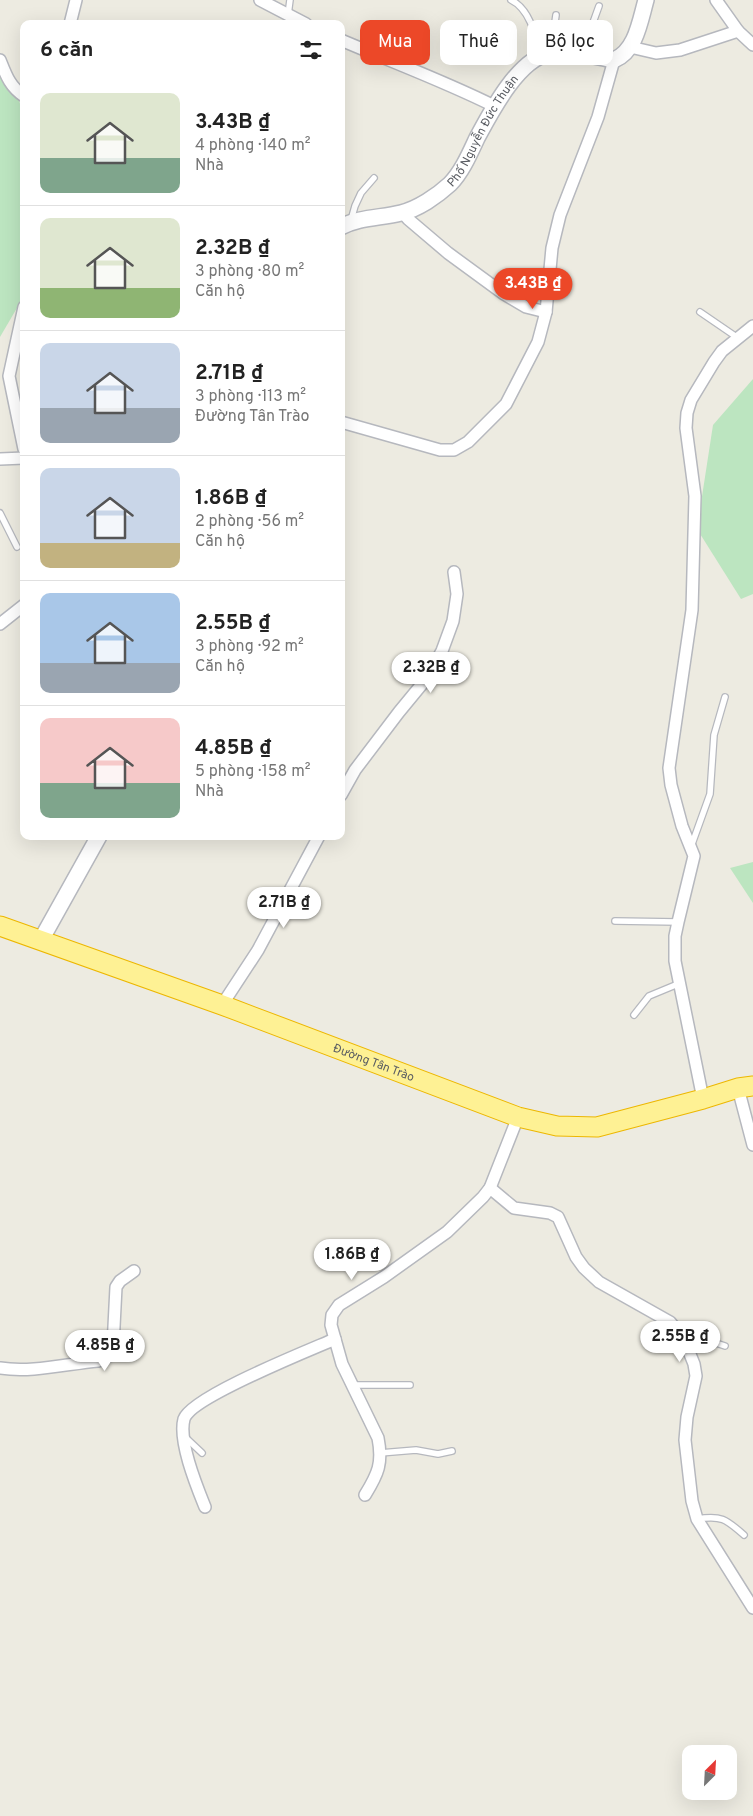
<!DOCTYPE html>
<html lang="vi">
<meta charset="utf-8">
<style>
:root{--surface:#fff;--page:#f6f6f6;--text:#222;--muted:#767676;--line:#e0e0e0;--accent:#ec4828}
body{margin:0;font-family:Overpass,sans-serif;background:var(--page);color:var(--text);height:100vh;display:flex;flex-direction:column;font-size:19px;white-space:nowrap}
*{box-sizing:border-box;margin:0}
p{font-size:16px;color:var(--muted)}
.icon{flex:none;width:28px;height:28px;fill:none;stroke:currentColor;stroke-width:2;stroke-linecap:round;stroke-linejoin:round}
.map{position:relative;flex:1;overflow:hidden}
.details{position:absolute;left:20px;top:20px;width:325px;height:820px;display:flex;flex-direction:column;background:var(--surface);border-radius:10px;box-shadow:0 5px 20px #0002}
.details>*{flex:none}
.banner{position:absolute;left:360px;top:20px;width:318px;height:45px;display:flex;gap:10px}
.needle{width:32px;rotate:24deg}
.controls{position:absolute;left:682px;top:1745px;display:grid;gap:10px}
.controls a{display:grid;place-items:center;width:55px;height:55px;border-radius:10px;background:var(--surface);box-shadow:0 5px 20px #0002;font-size:25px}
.price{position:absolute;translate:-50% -42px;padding:0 11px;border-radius:18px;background:#fff;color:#222;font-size:16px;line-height:32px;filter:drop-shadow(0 1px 2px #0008)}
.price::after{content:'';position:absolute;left:50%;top:30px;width:15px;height:11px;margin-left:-8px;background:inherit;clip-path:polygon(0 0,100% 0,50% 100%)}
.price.on{background:var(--accent);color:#fff}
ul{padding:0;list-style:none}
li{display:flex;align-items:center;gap:15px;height:125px;padding:0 20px}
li+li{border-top:1px solid var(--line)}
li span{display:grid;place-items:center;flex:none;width:140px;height:100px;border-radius:10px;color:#555}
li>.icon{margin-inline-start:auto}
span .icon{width:60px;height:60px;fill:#fffc;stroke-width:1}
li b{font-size:21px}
h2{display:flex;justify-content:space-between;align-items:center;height:60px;padding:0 20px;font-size:21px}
.tag{padding:0 18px;border-radius:10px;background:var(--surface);box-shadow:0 5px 20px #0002;font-size:18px;line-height:45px}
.tag.on{background:var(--accent);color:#fff}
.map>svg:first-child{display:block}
.green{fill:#bce5c0}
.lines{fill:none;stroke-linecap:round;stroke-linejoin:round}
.service-casing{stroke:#b6b8be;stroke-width:8}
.minor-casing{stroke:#b6b8be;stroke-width:14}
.tertiary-casing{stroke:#b6b8be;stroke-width:18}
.trunk-casing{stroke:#edb700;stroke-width:21}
.service{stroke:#fff;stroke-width:5.5}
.minor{stroke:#fff;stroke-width:11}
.tertiary{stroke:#fff;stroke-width:15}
.trunk{stroke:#fef194;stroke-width:19}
.labels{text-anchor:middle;stroke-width:4;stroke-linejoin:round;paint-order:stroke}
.street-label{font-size:12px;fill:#595c62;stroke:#fff}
</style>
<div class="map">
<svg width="753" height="1816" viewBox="0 0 753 1816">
<rect width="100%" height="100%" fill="#edebe1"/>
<g class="green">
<path d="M0 64 17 93 24 118V296L0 337Z"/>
<path d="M753 379V594L741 599 697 529 713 425Z"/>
<path d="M753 862V903L730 868Z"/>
</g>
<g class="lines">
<defs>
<g id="service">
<path d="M511 0C530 9 536 37 541 56"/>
<path d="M288 15 290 0"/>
<path d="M551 51 556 15"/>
<path d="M582 53 599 6"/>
<path d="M351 220 355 206 361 193 374 178"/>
<path d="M700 312 738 338"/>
<path d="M0 513 17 547"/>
<path d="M692 844 710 794 714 735 725 697"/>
<path d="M615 921 678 922"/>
<path d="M634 1015 649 996 678 984"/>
<path d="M680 1331 725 1346"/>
<path d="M351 1385H410"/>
<path d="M185 1437 202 1453"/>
<path d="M380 1453 416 1450 438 1454 452 1451"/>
<path d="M697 1519C721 1515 726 1519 744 1535"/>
</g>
<g id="minor">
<path d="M260 0 306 24"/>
<path d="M716 0 738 31 753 45"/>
<path d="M70 24 76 0"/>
<path d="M341 40C392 62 444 81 494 106"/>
<path d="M630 47 656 53 680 50 738 31"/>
<path d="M0 60C6 75 10 87 24 96"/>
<path d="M402 212 408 219 448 253 504 294 526 307 546 312"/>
<path d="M24 307 9 376 24 449"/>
<path d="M341 422 440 450H454L468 442 506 404 538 342 546 312 552 248 560 215 598 117 614 60"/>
<path d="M0 459 24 458"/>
<path d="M0 624 24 605"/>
<path d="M341 795 355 770 399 712 427 678 442 651 453 621 457 594 454 572"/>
<path d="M222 1005 258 950 319 836"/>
<path d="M738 1088 753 1145"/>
<path d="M703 1099 675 961V936L678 922 694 856 682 826 671 785 669 768 692 610 695 496 686 428 687 413 691 400 714 362 722 351 753 326"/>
<path d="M490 1188 514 1208 550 1213 558 1217 576 1257 584 1268 599 1282 670 1322 684 1339 694 1364 696 1376 687 1417 685 1440 692 1501 697 1519 753 1608"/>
<path d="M0 1368C31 1373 66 1364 98 1361 107 1358 111 1355 113 1346L116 1287 120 1281 134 1271"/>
<path d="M365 1495C378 1474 383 1463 378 1438L342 1364 331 1325 332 1315 339 1305 384 1277 447 1232 483 1197 490 1188 518 1117"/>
<path d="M205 1507C197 1487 178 1441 184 1419 191 1397 310 1350 335 1339"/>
</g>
<g id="tertiary">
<path id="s1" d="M341 227C359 217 381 218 401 213 418 209 437 196 450 184 462 172 470 153 477 138 491 112 518 59 550 53 570 49 595 57 614 60 636 51 640 21 646 0"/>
<path d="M41 940 99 836"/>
</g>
<g id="trunk">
<path id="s2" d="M0 926 222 1005 518 1117 557 1126 597 1127 703 1099 738 1088 753 1086"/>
</g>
</defs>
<use href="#service" class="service-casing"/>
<use href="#minor" class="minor-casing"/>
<use href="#tertiary" class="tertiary-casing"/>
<use href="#trunk" class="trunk-casing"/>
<use href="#service" class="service"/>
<use href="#minor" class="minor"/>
<use href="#tertiary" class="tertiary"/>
<use href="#trunk" class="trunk"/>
</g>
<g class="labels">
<g class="street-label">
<text dy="4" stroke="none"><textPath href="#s1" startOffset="182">Phố Nguyễn Đức Thuận</textPath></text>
<text dy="4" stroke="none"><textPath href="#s2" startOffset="398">Đường Tân Trào</textPath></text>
</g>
</g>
</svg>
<div class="controls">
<a><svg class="needle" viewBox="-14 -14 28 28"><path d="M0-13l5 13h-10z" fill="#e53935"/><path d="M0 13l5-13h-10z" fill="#767676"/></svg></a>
</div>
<b class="price on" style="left:533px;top:310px">3.43B ₫</b>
<b class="price" style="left:431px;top:694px">2.32B ₫</b>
<b class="price" style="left:284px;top:929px">2.71B ₫</b>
<b class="price" style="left:352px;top:1281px">1.86B ₫</b>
<b class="price" style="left:680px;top:1363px">2.55B ₫</b>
<b class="price" style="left:105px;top:1372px">4.85B ₫</b>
<div class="banner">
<a class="tag on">Mua</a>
<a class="tag">Thuê</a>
<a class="tag">Bộ lọc</a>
</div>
<section class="details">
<h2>6 căn<svg class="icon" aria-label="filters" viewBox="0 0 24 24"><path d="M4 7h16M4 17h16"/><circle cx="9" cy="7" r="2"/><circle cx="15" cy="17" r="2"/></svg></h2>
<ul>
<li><span style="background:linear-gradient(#dfe7d0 65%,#7fa58c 0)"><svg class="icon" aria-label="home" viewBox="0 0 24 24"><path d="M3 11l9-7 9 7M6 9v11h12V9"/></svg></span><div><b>3.43B ₫</b><p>4 phòng · 140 m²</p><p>Nhà</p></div></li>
<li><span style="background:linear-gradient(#dfe7d0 70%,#8fb573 0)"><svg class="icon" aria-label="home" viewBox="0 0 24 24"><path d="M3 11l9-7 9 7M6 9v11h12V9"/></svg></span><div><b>2.32B ₫</b><p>3 phòng · 80 m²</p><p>Căn hộ</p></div></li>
<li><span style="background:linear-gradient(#c9d6e8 65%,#9aa5b1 0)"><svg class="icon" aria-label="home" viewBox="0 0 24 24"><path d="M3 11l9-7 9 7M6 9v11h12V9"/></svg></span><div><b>2.71B ₫</b><p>3 phòng · 113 m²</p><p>Đường Tân Trào</p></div></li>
<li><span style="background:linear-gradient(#c9d6e8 75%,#c2b280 0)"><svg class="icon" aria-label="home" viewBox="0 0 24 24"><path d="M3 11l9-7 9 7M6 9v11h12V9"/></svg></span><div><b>1.86B ₫</b><p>2 phòng · 56 m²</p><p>Căn hộ</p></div></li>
<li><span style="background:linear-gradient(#a9c7e8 70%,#9aa5b1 0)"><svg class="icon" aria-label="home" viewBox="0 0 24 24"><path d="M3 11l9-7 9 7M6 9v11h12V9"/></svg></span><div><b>2.55B ₫</b><p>3 phòng · 92 m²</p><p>Căn hộ</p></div></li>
<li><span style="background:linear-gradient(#f6c9c9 65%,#7fa58c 0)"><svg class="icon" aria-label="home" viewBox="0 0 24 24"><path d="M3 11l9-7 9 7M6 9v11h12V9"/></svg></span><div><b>4.85B ₫</b><p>5 phòng · 158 m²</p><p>Nhà</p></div></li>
</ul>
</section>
</div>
